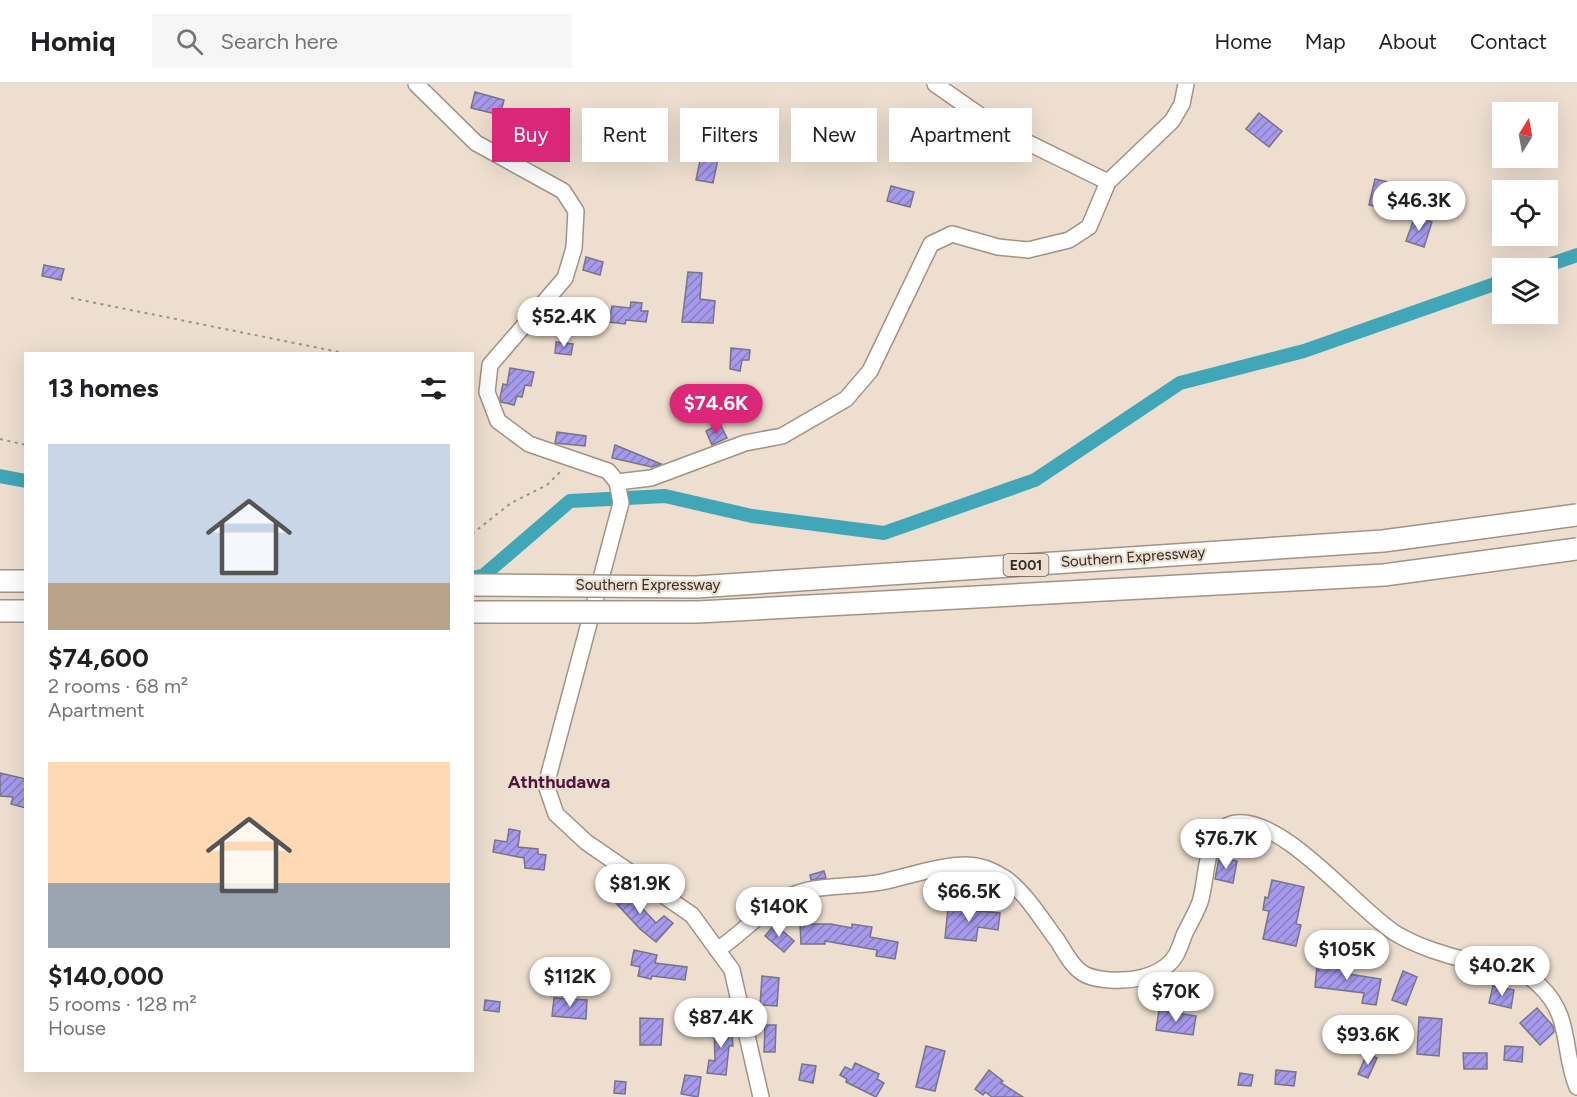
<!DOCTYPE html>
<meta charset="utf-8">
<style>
:root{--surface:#fff;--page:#f6f6f6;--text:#202124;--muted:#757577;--line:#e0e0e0;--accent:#db2777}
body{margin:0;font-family:Figtree,sans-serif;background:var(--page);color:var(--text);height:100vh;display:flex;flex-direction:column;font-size:22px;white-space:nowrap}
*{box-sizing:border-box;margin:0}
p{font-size:20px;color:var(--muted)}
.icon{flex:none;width:33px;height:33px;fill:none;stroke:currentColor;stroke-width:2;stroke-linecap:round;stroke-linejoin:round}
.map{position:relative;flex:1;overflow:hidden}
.side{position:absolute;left:24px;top:268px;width:450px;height:720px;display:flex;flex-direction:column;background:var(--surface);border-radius:0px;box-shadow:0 6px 24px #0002}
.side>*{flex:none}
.guide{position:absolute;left:492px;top:24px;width:570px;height:54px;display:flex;gap:12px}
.needle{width:39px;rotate:11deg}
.controls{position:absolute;left:1492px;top:18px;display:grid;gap:12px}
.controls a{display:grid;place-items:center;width:66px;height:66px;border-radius:0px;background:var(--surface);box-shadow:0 6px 24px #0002;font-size:30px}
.price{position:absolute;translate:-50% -51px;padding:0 14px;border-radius:21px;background:#fff;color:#222;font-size:20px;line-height:39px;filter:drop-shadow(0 2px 3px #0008)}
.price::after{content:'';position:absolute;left:50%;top:36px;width:18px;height:14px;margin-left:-9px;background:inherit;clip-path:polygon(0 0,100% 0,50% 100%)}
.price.selected{background:var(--accent);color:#fff}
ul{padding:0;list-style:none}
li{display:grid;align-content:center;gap:12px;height:318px;padding:0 24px}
li span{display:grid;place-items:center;height:186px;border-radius:0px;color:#555}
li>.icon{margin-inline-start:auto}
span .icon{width:108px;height:108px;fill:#fffc;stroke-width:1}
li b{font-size:26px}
h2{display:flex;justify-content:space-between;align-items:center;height:72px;padding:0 24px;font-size:26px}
.tag{padding:0 21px;border-radius:0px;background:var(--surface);box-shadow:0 6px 24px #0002;font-size:21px;line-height:54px}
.tag.selected{background:var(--accent);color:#fff}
header{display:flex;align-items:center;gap:36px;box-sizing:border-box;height:84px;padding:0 30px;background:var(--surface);border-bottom:2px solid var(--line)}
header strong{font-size:28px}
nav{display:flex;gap:33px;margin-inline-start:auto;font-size:21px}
.search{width:420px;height:54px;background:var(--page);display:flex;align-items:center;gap:15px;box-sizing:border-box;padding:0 21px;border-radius:0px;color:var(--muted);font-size:22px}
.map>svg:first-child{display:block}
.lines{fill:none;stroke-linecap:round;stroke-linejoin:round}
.canal{stroke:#41a6b7;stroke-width:14}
.building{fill:url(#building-hatch);stroke:#767485;stroke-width:1.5}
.minor-casing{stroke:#a19385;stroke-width:18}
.highway-casing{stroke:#a19385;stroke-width:24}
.path{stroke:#9d9287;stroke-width:2;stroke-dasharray:3 4.5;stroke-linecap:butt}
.minor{stroke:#fff;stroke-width:15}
.highway{stroke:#fff;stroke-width:21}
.highway-bridge-casing{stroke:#a19385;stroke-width:24;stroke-linecap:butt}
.highway-bridge{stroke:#fff;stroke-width:21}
.labels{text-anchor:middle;stroke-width:4.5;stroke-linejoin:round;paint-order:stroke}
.shield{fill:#eddecf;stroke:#696159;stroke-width:1.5}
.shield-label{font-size:14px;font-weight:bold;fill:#312b26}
.street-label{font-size:15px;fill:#312b26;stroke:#eddecf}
.quarter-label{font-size:18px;font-weight:bold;fill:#4d143e;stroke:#eddecf}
</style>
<header>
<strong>Homiq</strong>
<div class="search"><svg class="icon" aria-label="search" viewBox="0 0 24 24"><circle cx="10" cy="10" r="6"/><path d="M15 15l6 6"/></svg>Search here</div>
<nav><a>Home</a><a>Map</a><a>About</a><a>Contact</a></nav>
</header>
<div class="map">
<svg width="1577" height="1013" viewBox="0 0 1577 1013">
<defs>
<pattern id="building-hatch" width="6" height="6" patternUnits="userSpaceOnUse" patternTransform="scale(1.5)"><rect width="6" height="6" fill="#a79aed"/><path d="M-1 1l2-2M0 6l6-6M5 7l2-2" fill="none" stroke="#897ec0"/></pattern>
</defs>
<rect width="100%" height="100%" fill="#eddecf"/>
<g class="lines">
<g class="canal">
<path d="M1540 184 1577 171"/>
<path d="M0 392 26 397"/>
<path d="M472 494 483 492 570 417 665 412 752 432 884 449 1035 396 1180 299 1304 267 1503 197"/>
</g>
</g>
<g class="building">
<path d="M475 8 504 16 500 31 471 24Z"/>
<path d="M1259 29 1282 47 1269 63 1246 45Z"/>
<path d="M921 31 953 36 952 49 920 45Z"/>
<path d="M702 67 719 70 713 99 696 96Z"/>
<path d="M1375 95 1410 103 1405 128 1369 121Z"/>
<path d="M891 102 914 108 910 123 887 117Z"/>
<path d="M1415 132 1432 138 1424 163 1406 157Z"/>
<path d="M586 173 603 178 600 191 583 186Z"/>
<path d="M44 181 64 185 61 196 42 192Z"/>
<path d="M688 188 702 189 700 215 715 217 713 239 682 238Z"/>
<path d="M631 218 642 219 641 227H648L646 238 626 236 625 240 609 238 612 222 630 224Z"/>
<path d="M556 258 573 260 571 271 555 269Z"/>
<path d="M731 264 750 266 749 276H742L740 287 730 285Z"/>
<path d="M510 284 534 288 531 302 525 301 522 313 517 312 514 321 501 318 500 314 503 300 507 301Z"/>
<path d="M720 340 727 354 712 361 706 347Z"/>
<path d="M557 348 586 352 585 362 555 359Z"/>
<path d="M615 361 637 370 661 380 652 383 612 374Z"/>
<path d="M0 689 26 695V724L11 720 13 713 0 712Z"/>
<path d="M509 745 520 747 518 763 538 765V770L546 771 544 786 525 784 524 774 493 768 495 756 507 758Z"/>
<path d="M1219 774 1237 777 1233 799 1215 795Z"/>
<path d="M824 787 826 794 811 796 810 791Z"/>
<path d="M1272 796 1304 803 1296 840 1301 841 1296 862 1263 855 1269 827 1263 826 1265 813 1268 814Z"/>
<path d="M618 800 630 808 629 810 656 839 664 832 673 839 656 858 640 845 615 818 616 816 610 812Z"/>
<path d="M948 824 1000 829 998 846 978 843 976 857 945 854Z"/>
<path d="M775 840 794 857 784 868 765 852Z"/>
<path d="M800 840H831L852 844V840L872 843 870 853 898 858 895 875 876 872 877 866 825 857V860H801Z"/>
<path d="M634 866 657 871 655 879 687 883 685 896 652 892 651 895 638 892 640 883 631 881Z"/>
<path d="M1337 872 1351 874 1349 890 1381 895 1376 921 1362 919 1364 909 1315 903 1317 881 1336 883Z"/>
<path d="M1403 887 1417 893 1406 921 1392 916Z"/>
<path d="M762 892 779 894 777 922 760 921Z"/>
<path d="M1493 902 1514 906 1511 924 1489 919Z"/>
<path d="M554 914 587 916 586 935 552 932Z"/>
<path d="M485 916 500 918 499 928 484 926Z"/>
<rect x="699" y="917" width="13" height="16"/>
<path d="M1537 924 1553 942 1554 948 1540 961 1520 939Z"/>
<path d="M1159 926 1196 932 1193 951 1156 946Z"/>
<path d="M1419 933 1442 935 1439 972 1417 970Z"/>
<path d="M640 934 663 935 661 961H640Z"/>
<path d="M731 939 733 962H729L726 991 707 989 709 976 715 977 714 940Z"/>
<path d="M765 941H776L775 968H764Z"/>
<path d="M926 962 945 967 935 1007 916 1003Z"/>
<path d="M1505 962 1523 963 1522 978 1504 976Z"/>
<path d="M1463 969H1487V985H1464Z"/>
<path d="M1367 970 1377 974 1368 994 1358 990Z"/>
<path d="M855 979 879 990 877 995 884 999 876 1013 846 998 847 995 840 991 845 983 852 986Z"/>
<path d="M802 980 816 982 813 999 799 996Z"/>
<path d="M989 986 1003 997 1001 999 1023 1013H992L985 1008 983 1011 975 1005Z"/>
<path d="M1276 986 1296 988 1294 1002 1275 1000Z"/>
<path d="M1240 989 1253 991 1251 1002 1238 1001Z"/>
<path d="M685 991 701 993 698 1013 681 1010Z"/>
<path d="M615 997 626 998 625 1010 614 1009Z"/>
</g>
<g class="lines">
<defs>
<g id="minor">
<path d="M416 0 476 59 563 107 576 127 574 164 565 194 490 281 487 308 498 337 529 360 608 387 617 398 621 419 546 701 556 730 586 758 692 831 732 886 761 1013"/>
<path d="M935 0 998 44 1108 98"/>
<path d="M617 398 651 394 745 359 782 352 846 315 870 287 931 160 952 150 998 163 1028 166 1069 156 1089 143 1108 98 1172 37 1182 20 1186 0"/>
<path d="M717 866C742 850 760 827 786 814 815 799 851 804 882 798 910 792 939 781 967 781 981 781 994 787 1005 794 1026 809 1042 836 1057 856 1065 868 1073 885 1086 891 1095 895 1111 897 1121 896 1140 896 1166 889 1176 871 1180 864 1182 856 1185 849 1190 839 1196 829 1200 818 1208 795 1203 744 1236 739 1284 733 1357 825 1395 849 1416 862 1447 872 1471 877 1479 879 1487 878 1494 879 1511 881 1528 890 1540 902 1572 932 1562 966 1577 1003"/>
</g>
<g id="highway">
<path d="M0 497H26"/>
<path d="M0 527H26"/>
</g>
</defs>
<use href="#minor" class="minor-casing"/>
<use href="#highway" class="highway-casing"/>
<g class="path">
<path d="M71 214 349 270"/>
<path d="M0 355 26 361"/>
<path d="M472 450 511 419 547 401 563 385"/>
</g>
<use href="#minor" class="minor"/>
<use href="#highway" class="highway"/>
<defs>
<g id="highway-bridge">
<path d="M472 501 696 503 1383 457 1577 431"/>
<path d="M472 528H698L1384 491 1577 465"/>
</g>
</defs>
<use href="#highway-bridge" class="highway-bridge-casing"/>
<use href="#highway-bridge" class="highway-bridge"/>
</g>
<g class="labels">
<rect class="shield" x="1003.5" y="470" width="45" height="22" rx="4.5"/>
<g class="shield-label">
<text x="1026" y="486">E001</text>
</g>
<g class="street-label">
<text transform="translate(1133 473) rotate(-4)" y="5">Southern Expressway</text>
<text x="648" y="506">Southern Expressway</text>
</g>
<g class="quarter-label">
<text x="559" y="704">Aththudawa</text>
</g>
</g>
</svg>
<div class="controls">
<a><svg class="needle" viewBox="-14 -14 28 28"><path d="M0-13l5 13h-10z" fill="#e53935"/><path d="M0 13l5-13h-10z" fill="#757577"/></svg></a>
<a><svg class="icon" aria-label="locate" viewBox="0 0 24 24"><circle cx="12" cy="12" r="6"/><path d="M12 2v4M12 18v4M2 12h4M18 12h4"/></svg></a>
<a><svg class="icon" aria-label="layers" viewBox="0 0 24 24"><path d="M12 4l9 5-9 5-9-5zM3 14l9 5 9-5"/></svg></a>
</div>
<b class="price" style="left:1419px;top:148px">$46.3K</b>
<b class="price" style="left:564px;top:264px">$52.4K</b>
<b class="price selected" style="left:716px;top:351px">$74.6K</b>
<b class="price" style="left:1226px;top:786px">$76.7K</b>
<b class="price" style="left:640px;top:831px">$81.9K</b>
<b class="price" style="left:969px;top:839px">$66.5K</b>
<b class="price" style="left:779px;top:854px">$140K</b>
<b class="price" style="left:1347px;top:897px">$105K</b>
<b class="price" style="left:1502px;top:913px">$40.2K</b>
<b class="price" style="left:570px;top:924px">$112K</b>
<b class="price" style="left:1176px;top:939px">$70K</b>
<b class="price" style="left:721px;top:965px">$87.4K</b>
<b class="price" style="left:1368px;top:982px">$93.6K</b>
<div class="guide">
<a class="tag selected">Buy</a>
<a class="tag">Rent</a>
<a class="tag">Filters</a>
<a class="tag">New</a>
<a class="tag">Apartment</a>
</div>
<section class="side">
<h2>13 homes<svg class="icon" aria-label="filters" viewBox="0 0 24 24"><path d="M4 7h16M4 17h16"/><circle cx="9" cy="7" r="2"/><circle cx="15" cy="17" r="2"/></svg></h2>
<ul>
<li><span style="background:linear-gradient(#c9d6e8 75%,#b9a48a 0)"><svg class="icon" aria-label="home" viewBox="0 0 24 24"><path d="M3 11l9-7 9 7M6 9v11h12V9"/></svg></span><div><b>$74,600</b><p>2 rooms · 68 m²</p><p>Apartment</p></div></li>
<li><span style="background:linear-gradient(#ffd9b3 65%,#9aa5b1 0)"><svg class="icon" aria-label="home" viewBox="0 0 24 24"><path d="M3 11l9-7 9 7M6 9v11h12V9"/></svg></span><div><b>$140,000</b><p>5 rooms · 128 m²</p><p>House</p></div></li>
</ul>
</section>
</div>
